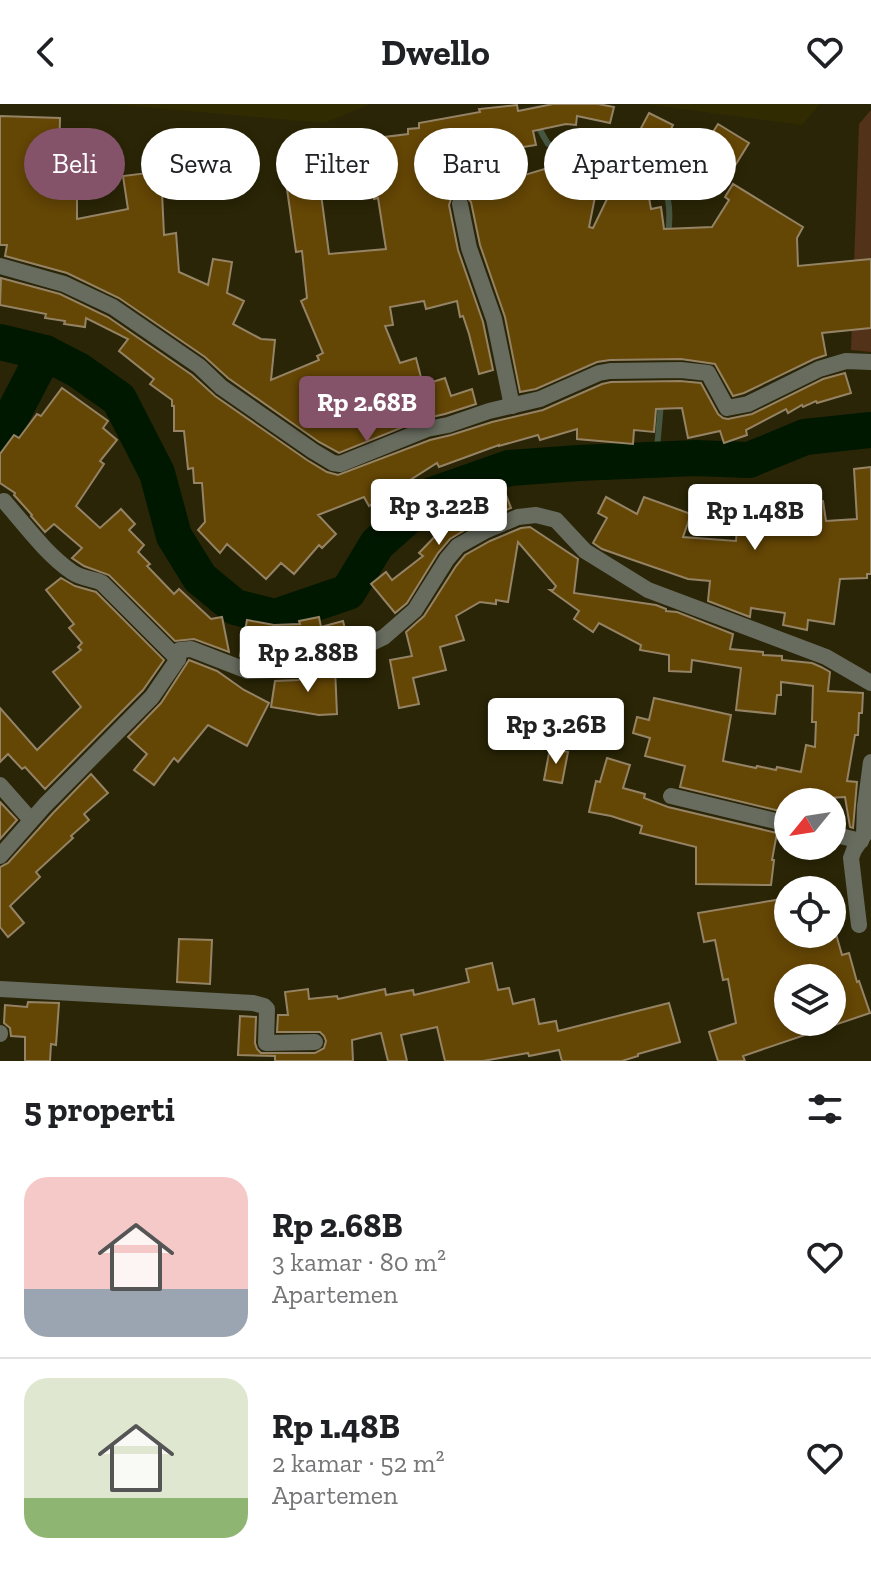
<!DOCTYPE html>
<html lang="id">
<meta charset="utf-8">
<style>
:root{--surface:#fff;--page:#f6f6f6;--text:#202124;--muted:#757577;--line:#e0e0e0;--accent:#845269}
body{margin:0;font-family:"Zilla Slab",serif;background:var(--page);color:var(--text);height:100vh;display:flex;flex-direction:column;font-size:30px;white-space:nowrap}
*{box-sizing:border-box;margin:0}
p{font-size:26px;color:var(--muted)}
.icon{flex:none;width:44px;height:44px;fill:none;stroke:currentColor;stroke-width:2;stroke-linecap:round;stroke-linejoin:round}
.map{position:relative;height:957px;overflow:hidden}
.drawer{display:flex;flex-direction:column;background:var(--surface);flex:1}
.drawer>*{flex:none}
.hud{position:absolute;left:24px;top:24px;width:824px;height:72px;display:flex;gap:16px}
.needle{width:52px;rotate:240deg}
.tools{position:absolute;left:774px;top:684px;display:grid;gap:16px}
.tools a{display:grid;place-items:center;width:72px;height:72px;border-radius:50%;background:var(--surface);box-shadow:0 4px 12px #0003;font-size:40px}
.price{position:absolute;translate:-50% -68px;padding:0 18px;border-radius:8px;background:#fff;color:#222;font-size:26px;line-height:52px;filter:drop-shadow(0 2px 4px #0008)}
.price::after{content:'';position:absolute;left:50%;top:48px;width:24px;height:18px;margin-left:-12px;background:inherit;clip-path:polygon(0 0,100% 0,50% 100%)}
.price.current{background:var(--accent);color:#fff}
ul{padding:0;list-style:none}
li{display:flex;align-items:center;gap:24px;height:200px;padding:0 24px}
li+li{border-top:2px solid var(--line)}
li span{display:grid;place-items:center;flex:none;width:224px;height:160px;border-radius:24px;color:#555}
li>.icon{margin-inline-start:auto}
span .icon{width:96px;height:96px;fill:#fffc;stroke-width:1}
li b{font-size:34px}
h2{display:flex;justify-content:space-between;align-items:center;height:96px;padding:0 24px;font-size:34px}
.tag{padding:0 28px;border-radius:36px;background:var(--surface);box-shadow:0 4px 12px #0003;font-size:28px;line-height:72px}
.tag.current{background:var(--accent);color:#fff}
header{display:flex;justify-content:space-between;align-items:center;height:104px;padding:0 24px;background:var(--surface);font-size:36px;font-weight:700}
.map>svg:first-child{display:block}
.built{fill:#312b02}
.green{fill:#523218}
.lines{fill:none;stroke-linecap:round;stroke-linejoin:round}
.stream{stroke:#465640;stroke-width:6}
.river{stroke:#001800;stroke-width:36}
.building{fill:#644605;stroke:#958365;stroke-width:2;fill-rule:evenodd}
.minor{stroke:#686c5f;stroke-width:16}
</style>
<header><svg class="icon" aria-label="back" viewBox="0 0 24 24"><path d="M15 5l-7 7 7 7"/></svg>Dwello<svg class="icon" aria-label="heart" viewBox="0 0 24 24"><path d="M12 20l-8-8c-3-5 5-10 8-4 3-6 11-1 8 4z"/></svg></header>
<div class="map">
<svg width="871" height="957" viewBox="0 0 871 957">
<rect width="100%" height="100%" fill="#2a2506"/>
<g class="built">
<path d="M109 0H371L324 19Z"/>
<path d="M645 0H820L802 21Z"/>
</g>
<path class="green" d="M871 6V248L851 246 859 20Z"/>
<g class="lines">
<g class="stream">
<path d="M536 19 548 40 569 47 604 46 653 59C668 86 672 101 668 132"/>
<path d="M656 356 661 299"/>
</g>
<g class="river">
<path d="M0 238 45 249 78 266 119 295 157 369 174 432 200 474 235 503 275 513 348 488 377 440 432 391 509 364 579 359 695 354 749 356 805 333 871 326"/>
<path d="M0 335 45 249"/>
</g>
</g>
<g class="building">
<path d="M553 0H598L614 3 610 19 577 12 576 21 566 20 533 27 536 41 472 51 478 85 551 63 570 69V59L588 58V70L600 68 589 123 593 124 622 64 643 60 651 105 661 103 664 125 712 123 729 96 725 93 733 80 803 123 797 134 798 162 871 155V224L822 229 826 251 814 255 744 289 733 292 715 260 681 255 610 256 597 258 536 285 520 288 505 213 480 141 471 98 464 90 457 89 452 92 449 101 458 146 483 218 493 266 479 270 469 230 463 212 460 213 457 197 426 205 424 197 390 203 393 221 385 222 400 259 416 254 423 281 445 274 451 292 472 285 476 300 445 310 423 315 339 349 319 338 228 274 205 253 119 194 67 169 5 152 7 141H0V12L60 14 58 92H77V115L128 105 123 72 164 67 162 57 180 53 179 49 196 45 203 76 165 85 166 88H162L164 131 176 129 179 168 208 181 213 155 232 158 227 189 244 197 233 220 261 235 275 236 271 276 319 256 317 252 323 249 301 197 307 194 302 147 296 148 284 64 317 60 329 150 386 145 378 94 374 95 367 51 319 55 317 33 343 31V38L408 30V25L419 24V19L480 8 479 5 517 1 518 7Z"/>
<path d="M649 9 673 21 664 39 640 26Z"/>
<path d="M718 20 749 39 723 81 692 61Z"/>
<path d="M1 174 60 190 108 213 192 271 215 292 307 356 327 368 338 371 430 336 451 331 492 318 543 306 602 280 611 278 680 277 701 279 718 310 723 314 728 315 752 310 823 275 845 269 851 289 817 299 816 297 803 303 802 301 788 309 786 305 746 326 747 331 724 339 720 327 688 334 682 304 656 305 654 328 634 326 633 340 577 335V325L540 336 538 331 499 342V341L439 363 437 359 369 402 364 393 318 411 336 430 322 444 319 441 294 470 281 459 266 475 227 440 220 449 198 426 205 418 202 379H194L193 364 188 365 184 327H174V302H172V296L150 280 154 275 119 247 128 235 86 214 85 223 64 220 65 217 45 214 46 210 0 201Z"/>
<path d="M62 284 108 317 103 324 117 336 100 357 104 360 76 402 100 424 121 405 135 420 129 426 144 441 138 448 150 460 147 462 174 490 179 485 211 515 222 513 229 548 194 535 175 537 109 471 84 462 72 454 82 444 54 420 45 428 31 412 32 411 14 391 15 389 0 379V350L14 331 19 334 37 310 41 312Z"/>
<path d="M871 363V470H867V474L840 475 834 520 808 516 807 526 783 521 785 509 751 504 750 513 708 497 710 477 688 475 633 456 602 445 593 439 607 414 598 409 606 393 637 410 644 393 691 410 683 433 736 437 739 398 782 400 780 384 803 382 805 399 823 397 826 417 857 415 854 365Z"/>
<path d="M503 383 511 404 480 417 450 435 438 449 407 499 395 509 371 480 386 468 392 476 423 452 419 449 443 424 439 417 474 397 473 394Z"/>
<path d="M530 423 578 455 574 489 656 501 666 505V507L677 508 733 530 730 545 763 548V551L782 552V556L812 559 821 563 830 568 828 587 863 589 862 609H859L858 631H855L847 677 857 678 853 724 850 723 845 693 828 694 829 698H788V709L680 683 685 662 645 652 650 634 633 629 637 613 649 616 654 594 731 611 723 657 756 664 757 662 776 666 777 663 801 668 806 641 815 643 816 618H812L813 582 781 578V591H777L775 610 736 606 741 564 692 556 691 568 669 567V551L640 546 641 541 599 519 593 528 574 515 579 507 550 486H553L556 482 518 438 508 498 496 496V500L480 498 456 512 464 536 440 543 446 566 413 574 419 600 399 604 390 556 412 552 406 528 424 512 456 462 465 451 490 437 521 424Z"/>
<path d="M61 474 75 482 96 488 164 556 143 586 45 685 25 663 22 665 8 650 0 658V604L37 646 81 603 53 568 81 546 78 543 82 539 69 524 74 520 46 486Z"/>
<path d="M319 513 321 523 343 517 348 537 293 554 250 556 240 552 247 516 274 521 300 520 299 517Z"/>
<path d="M189 556 217 567 244 586 269 599 247 642 208 621 178 658 174 654 154 681 134 666 147 650 128 633 161 599Z"/>
<path d="M335 564 337 610 319 611 271 603 275 577 298 576Z"/>
<path d="M550 644 568 648 562 679 544 676Z"/>
<path d="M607 654 630 661 623 684 645 690 644 694 668 703 777 729 772 756H774L771 781 696 780V743L640 729 642 722 611 712 589 708 596 677 600 678Z"/>
<path d="M91 670 108 689 84 710 89 716 71 732 73 734 36 768 40 773 10 802 24 819 8 833 0 823V763L8 759 53 709Z"/>
<path d="M0 698 17 716 0 735Z"/>
<path d="M788 794V830H836L842 851 849 849 857 878 859 877 870 909 743 952 745 957H718L709 928 736 919 728 875 723 876 715 836 704 838 698 809ZM822 866 824 874H832V918H788V873Z"/>
<path d="M179 835 212 836 210 880 177 878Z"/>
<path d="M492 859 498 886 509 884 513 900 534 895 539 920 556 917 558 927 669 899 680 938 638 950V952L622 957H562L559 946 529 952 528 949 483 957H445L437 923 401 931 407 957H388L381 929 352 936 353 957H275V952L238 951 240 912 256 913 255 939 257 945 261 949H315L324 944 326 937 324 932 320 928H277L278 911H288L285 888 308 885 309 895 337 892 338 895 385 885 386 891 413 886 414 891 469 878 466 865Z"/>
<path d="M28 898 59 899 56 941 51 940 50 957H25V933L11 932 10 924 4 919 5 901 27 903Z"/>
</g>
<g class="lines">
<g class="minor">
<path d="M460 100 469 144 494 215 512 302"/>
<path d="M0 162 64 180 113 203 199 262 221 283 313 347 333 359 340 360 427 325 448 321 489 307 540 295 599 269 610 267 681 266 708 269 727 304 748 300 819 265 846 257 871 258"/>
<path d="M4 397C25 421 46 450 72 468 82 475 92 474 102 479L178 555"/>
<path d="M871 658 865 703H871"/>
<path d="M0 681 31 716"/>
<path d="M671 692 788 720"/>
<path d="M832 730 861 737"/>
<path d="M0 752 45 701 152 593 178 555 180 546 191 545 248 567 295 565 357 546 384 533 415 506 447 455 458 442 485 427 518 413 536 411 556 416 585 447 648 486 826 553 871 579"/>
<path d="M859 821 851 754 854 746 864 731 865 703"/>
<path d="M0 885 253 899 264 902 267 905 266 939 315 938"/>
<path d="M0 929V930"/>
</g>
</g>
</svg>
<div class="tools">
<a><svg class="needle" viewBox="-14 -14 28 28"><path d="M0-13l5 13h-10z" fill="#e53935"/><path d="M0 13l5-13h-10z" fill="#757577"/></svg></a>
<a><svg class="icon" aria-label="locate" viewBox="0 0 24 24"><circle cx="12" cy="12" r="6"/><path d="M12 2v4M12 18v4M2 12h4M18 12h4"/></svg></a>
<a><svg class="icon" aria-label="layers" viewBox="0 0 24 24"><path d="M12 4l9 5-9 5-9-5zM3 14l9 5 9-5"/></svg></a>
</div>
<b class="price current" style="left:367px;top:340px">Rp 2.68B</b>
<b class="price" style="left:439px;top:443px">Rp 3.22B</b>
<b class="price" style="left:755px;top:448px">Rp 1.48B</b>
<b class="price" style="left:308px;top:590px">Rp 2.88B</b>
<b class="price" style="left:556px;top:662px">Rp 3.26B</b>
<div class="hud">
<a class="tag current">Beli</a>
<a class="tag">Sewa</a>
<a class="tag">Filter</a>
<a class="tag">Baru</a>
<a class="tag">Apartemen</a>
</div>
</div>
<section class="drawer">
<h2>5 properti<svg class="icon" aria-label="filters" viewBox="0 0 24 24"><path d="M4 7h16M4 17h16"/><circle cx="9" cy="7" r="2"/><circle cx="15" cy="17" r="2"/></svg></h2>
<ul>
<li><span style="background:linear-gradient(#f6c9c9 70%,#9aa5b1 0)"><svg class="icon" aria-label="home" viewBox="0 0 24 24"><path d="M3 11l9-7 9 7M6 9v11h12V9"/></svg></span><div><b>Rp 2.68B</b><p>3 kamar · 80 m²</p><p>Apartemen</p></div><svg class="icon" aria-label="heart" viewBox="0 0 24 24"><path d="M12 20l-8-8c-3-5 5-10 8-4 3-6 11-1 8 4z"/></svg></li>
<li><span style="background:linear-gradient(#dfe7d0 75%,#8fb573 0)"><svg class="icon" aria-label="home" viewBox="0 0 24 24"><path d="M3 11l9-7 9 7M6 9v11h12V9"/></svg></span><div><b>Rp 1.48B</b><p>2 kamar · 52 m²</p><p>Apartemen</p></div><svg class="icon" aria-label="heart" viewBox="0 0 24 24"><path d="M12 20l-8-8c-3-5 5-10 8-4 3-6 11-1 8 4z"/></svg></li>
</ul>
</section>
